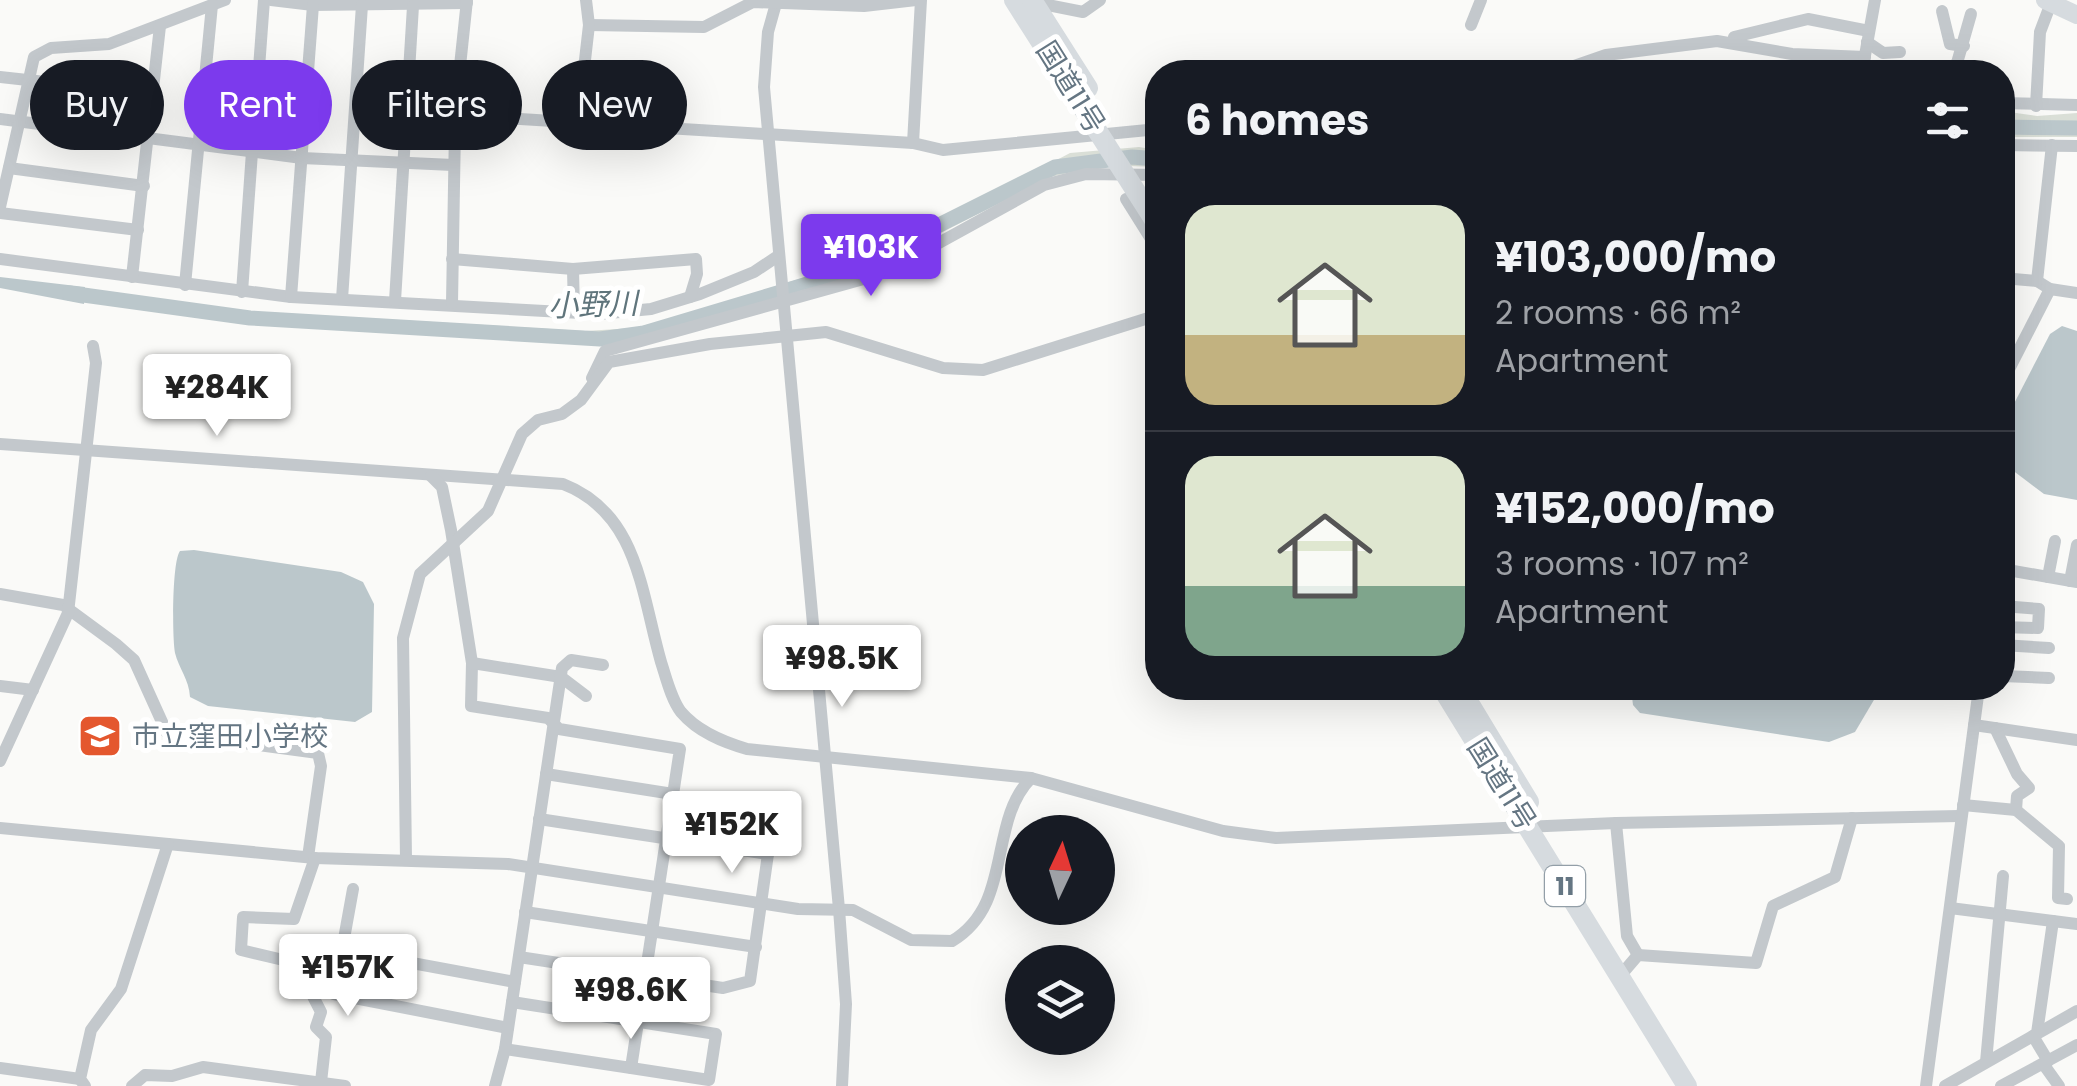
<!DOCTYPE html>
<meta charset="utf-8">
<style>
:root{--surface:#171b24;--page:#242831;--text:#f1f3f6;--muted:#9ea1a6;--line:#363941;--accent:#7c3aed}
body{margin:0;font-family:Poppins,"Noto Sans JP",sans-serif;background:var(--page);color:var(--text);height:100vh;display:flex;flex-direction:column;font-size:38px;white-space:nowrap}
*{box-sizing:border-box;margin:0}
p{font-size:32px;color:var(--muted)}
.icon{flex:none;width:55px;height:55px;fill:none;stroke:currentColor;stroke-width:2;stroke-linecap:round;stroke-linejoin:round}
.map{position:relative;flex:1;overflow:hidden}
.drawer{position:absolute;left:1145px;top:60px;width:870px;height:640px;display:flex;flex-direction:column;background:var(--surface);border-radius:40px;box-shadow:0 10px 40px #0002}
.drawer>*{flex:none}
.guide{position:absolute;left:30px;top:60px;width:950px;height:90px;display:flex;gap:20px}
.needle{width:65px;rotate:4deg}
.tools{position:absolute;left:1005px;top:815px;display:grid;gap:20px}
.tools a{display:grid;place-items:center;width:110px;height:110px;border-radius:50%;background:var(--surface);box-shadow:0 10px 40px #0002;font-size:50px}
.price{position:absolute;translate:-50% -85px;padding:0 22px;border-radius:10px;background:#fff;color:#222;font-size:32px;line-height:65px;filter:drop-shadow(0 2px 5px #0008)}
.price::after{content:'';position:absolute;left:50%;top:60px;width:30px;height:22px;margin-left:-15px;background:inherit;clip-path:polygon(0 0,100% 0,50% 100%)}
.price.selected{background:var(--accent);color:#fff}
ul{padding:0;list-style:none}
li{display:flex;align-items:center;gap:30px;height:250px;padding:0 40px}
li+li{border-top:2px solid var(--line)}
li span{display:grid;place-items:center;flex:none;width:280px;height:200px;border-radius:30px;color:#555}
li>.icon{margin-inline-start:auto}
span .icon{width:120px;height:120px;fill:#fffc;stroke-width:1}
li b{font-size:42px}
h2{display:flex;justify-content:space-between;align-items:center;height:120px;padding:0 40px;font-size:42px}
.pill{padding:0 35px;border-radius:45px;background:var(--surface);box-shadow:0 10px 40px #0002;font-size:35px;line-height:90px}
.pill.selected{background:var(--accent);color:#fff}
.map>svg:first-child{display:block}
.green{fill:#dadfd7}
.water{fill:#bbc7cb}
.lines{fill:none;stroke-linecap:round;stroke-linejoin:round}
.river{stroke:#bbc7cb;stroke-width:15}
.minor{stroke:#c3c8cc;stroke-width:12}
.major{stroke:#d6dbdf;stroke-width:18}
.highway{stroke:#d6dbdf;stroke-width:20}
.labels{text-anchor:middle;stroke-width:10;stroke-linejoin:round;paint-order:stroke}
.shield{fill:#fff;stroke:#939fa8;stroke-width:2.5}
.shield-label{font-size:25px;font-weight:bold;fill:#657683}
.street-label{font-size:28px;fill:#657683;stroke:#fff}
.poi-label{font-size:28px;fill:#657683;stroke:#fff;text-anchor:start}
.water-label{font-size:30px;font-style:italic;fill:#60757c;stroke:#fff}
</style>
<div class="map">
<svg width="2077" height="1086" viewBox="0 0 2077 1086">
<rect width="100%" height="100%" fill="#fafaf8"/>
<g class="green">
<path d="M2002 111 2037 116 2077 113V137H2003Z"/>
<path d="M1139 147 1157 150V167L1102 165 1051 177 862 273 609 345 296 327 84 301 85 290 247 311 585 331 634 328 674 318 854 262 922 231 1070 153Z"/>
</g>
<g class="water">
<path d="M0 277 85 287 84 304 0 288Z"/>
<path d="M2062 326 2077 331V500L2044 494 2003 463V425L2050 334Z"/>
<path d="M194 550 341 572 363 582 374 604 372 712 355 722 208 706 190 697C189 679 179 669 175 653 172 637 172 561 180 551Z"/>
<path d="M1631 688H1881L1855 732 1829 742 1640 713 1633 705Z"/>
</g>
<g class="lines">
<g class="river">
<path d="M2002 127 2077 128"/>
<path d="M69 293 250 318 600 339 644 333 841 274 1055 167 1132 157 1158 159"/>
</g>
<g class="minor">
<path d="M271 0 313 5 467 3"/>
<path d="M777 0 768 32 764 87 839 909 846 1004 842 1086"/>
<path d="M1033 2 1083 12 1100 0"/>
<path d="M1942 11 1950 44 1964 46"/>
<path d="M589 25 704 27 753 2 864 6 916 0"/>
<path d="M1471 25 1481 0"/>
<path d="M1734 37 1808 19 1869 31"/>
<path d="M1867 42 1883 53 1900 52"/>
<path d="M1557 72 1606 55 1717 41 1792 54 1865 57"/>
<path d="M1862 72 1875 0"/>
<path d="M1946 72 1957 63 1971 14"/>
<path d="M0 77 154 94"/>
<path d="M257 95 264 0"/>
<path d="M202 100 229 104 257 95 306 101"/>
<path d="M2002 103 2077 105"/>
<path d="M2036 106 2040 32 2051 3"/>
<path d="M0 119 302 158 453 165"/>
<path d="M462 120 455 113 467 0"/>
<path d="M578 121 589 25 586 0"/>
<path d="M913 143 921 0"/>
<path d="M2002 145 2077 146"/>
<path d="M9 168 144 186"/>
<path d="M1126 199 1158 250"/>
<path d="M0 207 34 57 51 48 109 44 225 0"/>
<path d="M0 213 138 230"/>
<path d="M0 259 291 297 599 314 651 309 700 294 754 272 778 256"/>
<path d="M452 259 573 269 696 259 697 274 690 297"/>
<path d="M573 269 574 312"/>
<path d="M132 277 160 26"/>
<path d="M2002 278 2037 281 2050 289 2077 293"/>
<path d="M2037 281 2052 145"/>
<path d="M185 285 212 5"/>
<path d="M242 292 252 152"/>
<path d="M291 297 313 5"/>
<path d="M342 299 362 5"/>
<path d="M395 301 413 6"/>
<path d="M452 303 455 128 470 116 913 143 943 150 1158 129"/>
<path d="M592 378 605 351 867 278 917 255 1044 185 1086 174 1158 175"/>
<path d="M2002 383 2050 289"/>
<path d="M0 444 563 484C638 513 641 592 661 662 666 677 671 699 681 712 698 732 723 742 747 749L1031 778 1223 831 1276 838 1616 823 1959 816"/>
<path d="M431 476 442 487 451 530 472 663 471 706 548 718 559 729 680 749 631 1068 505 1049"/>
<path d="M2002 569 2077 582"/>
<path d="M2048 577 2055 541"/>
<path d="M2070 581 2077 545"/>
<path d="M0 594 63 605 116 644 134 660 167 733 318 753 321 766 308 857"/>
<path d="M2002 606 2039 609 2038 628 2002 627"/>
<path d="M2002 645 2049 648"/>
<path d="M472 663 561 677 586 696"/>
<path d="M2002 676 2049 678"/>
<path d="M0 686 33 690"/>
<path d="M1974 725 2077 740"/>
<path d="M1995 728 2017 774 2029 788 2017 796 2016 810"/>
<path d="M0 761 68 613 96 363 93 346"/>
<path d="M546 774 673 794"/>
<path d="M1963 805 2016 810 2059 846 2058 898 2067 899"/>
<path d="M539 819 768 854"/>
<path d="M1616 823 1627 936 1638 955"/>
<path d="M0 828 315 858 508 864 798 909 853 910 911 940 952 941C1014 904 987 823 1031 778"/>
<path d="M315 858 294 919 243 917 241 950 296 963 321 1012 316 1027 326 1037 321 1082"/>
<path d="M406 859 403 638 420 574 488 511 522 434 538 420 562 414 581 400 609 362 710 344 826 332 943 368 983 370 1158 315"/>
<path d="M353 889 334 994 508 1028"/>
<path d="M1950 908 2077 924"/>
<path d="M525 912 756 947"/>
<path d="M342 950 515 982"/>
<path d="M519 957 723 988 750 981 769 847"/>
<path d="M1620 976 1638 955 1756 963 1773 906 1835 877 1852 818"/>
<path d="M512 1002 716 1034 709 1080 631 1068"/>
<path d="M2037 1033 2053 921"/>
<path d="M2033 1036 2048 1061"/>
<path d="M1986 1062 2003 876"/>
<path d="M2044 1065 2059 1086"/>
<path d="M0 1068 80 1079"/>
<path d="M85 1086 80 1079 91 1030 121 989 168 844"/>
<path d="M132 1086 145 1075 172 1076 203 1067 345 1086"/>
<path d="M495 1086 505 1049 562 668 571 660 603 665"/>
<path d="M1926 1086 1979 688"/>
<path d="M1945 1086 2077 1011"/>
<path d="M2001 1086 2077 1045"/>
</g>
<path class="major" d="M2045 0 2077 15"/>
<g class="highway">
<path d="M1014 0 1158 226"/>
<path d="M1032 0 1088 88"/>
<path d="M1442 688 1687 1086"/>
<path d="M1460 688 1529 802"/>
</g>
</g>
<defs>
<symbol id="school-square" viewBox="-11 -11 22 22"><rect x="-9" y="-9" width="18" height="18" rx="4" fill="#e4572e" stroke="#fff"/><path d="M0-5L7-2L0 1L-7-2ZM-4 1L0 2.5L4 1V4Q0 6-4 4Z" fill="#fff"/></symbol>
</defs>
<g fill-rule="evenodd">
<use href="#school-square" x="75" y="711" width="50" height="50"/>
</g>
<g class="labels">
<rect class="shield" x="1545" y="866" width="40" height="40" rx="8"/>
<g class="shield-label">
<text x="1565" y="895">11</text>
</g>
<g class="street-label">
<text transform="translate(1071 87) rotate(58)" y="10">国道11号</text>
<text transform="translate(1502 784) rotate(58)" y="10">国道11号</text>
</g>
<g class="poi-label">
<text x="132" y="746">市立窪田小学校</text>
</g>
<g class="water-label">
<text transform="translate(593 305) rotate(-2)" y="10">小野川</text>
</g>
</g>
</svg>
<div class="tools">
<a><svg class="needle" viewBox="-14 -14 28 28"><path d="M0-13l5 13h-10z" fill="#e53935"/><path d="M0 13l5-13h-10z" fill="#9ea1a6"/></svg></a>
<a><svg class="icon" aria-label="layers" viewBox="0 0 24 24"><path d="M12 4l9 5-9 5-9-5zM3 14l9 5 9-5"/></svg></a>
</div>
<b class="price selected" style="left:871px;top:299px">¥103K</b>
<b class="price" style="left:217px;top:439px">¥284K</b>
<b class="price" style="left:842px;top:710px">¥98.5K</b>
<b class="price" style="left:732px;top:876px">¥152K</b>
<b class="price" style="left:348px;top:1019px">¥157K</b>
<b class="price" style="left:631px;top:1042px">¥98.6K</b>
<div class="guide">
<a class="pill">Buy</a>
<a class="pill selected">Rent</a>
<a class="pill">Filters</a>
<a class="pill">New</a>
</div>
<section class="drawer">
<h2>6 homes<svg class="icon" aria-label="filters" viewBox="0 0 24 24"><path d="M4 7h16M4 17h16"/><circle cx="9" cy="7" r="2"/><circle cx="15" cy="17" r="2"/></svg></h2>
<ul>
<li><span style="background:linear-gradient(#dfe7d0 65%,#c2b280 0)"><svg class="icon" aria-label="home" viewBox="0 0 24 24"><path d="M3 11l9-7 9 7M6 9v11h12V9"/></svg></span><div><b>¥103,000/mo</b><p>2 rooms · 66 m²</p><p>Apartment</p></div></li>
<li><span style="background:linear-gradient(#dfe7d0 65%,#7fa58c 0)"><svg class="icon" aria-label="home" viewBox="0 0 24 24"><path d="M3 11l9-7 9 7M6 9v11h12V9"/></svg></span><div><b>¥152,000/mo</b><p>3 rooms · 107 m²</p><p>Apartment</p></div></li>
</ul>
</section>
</div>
